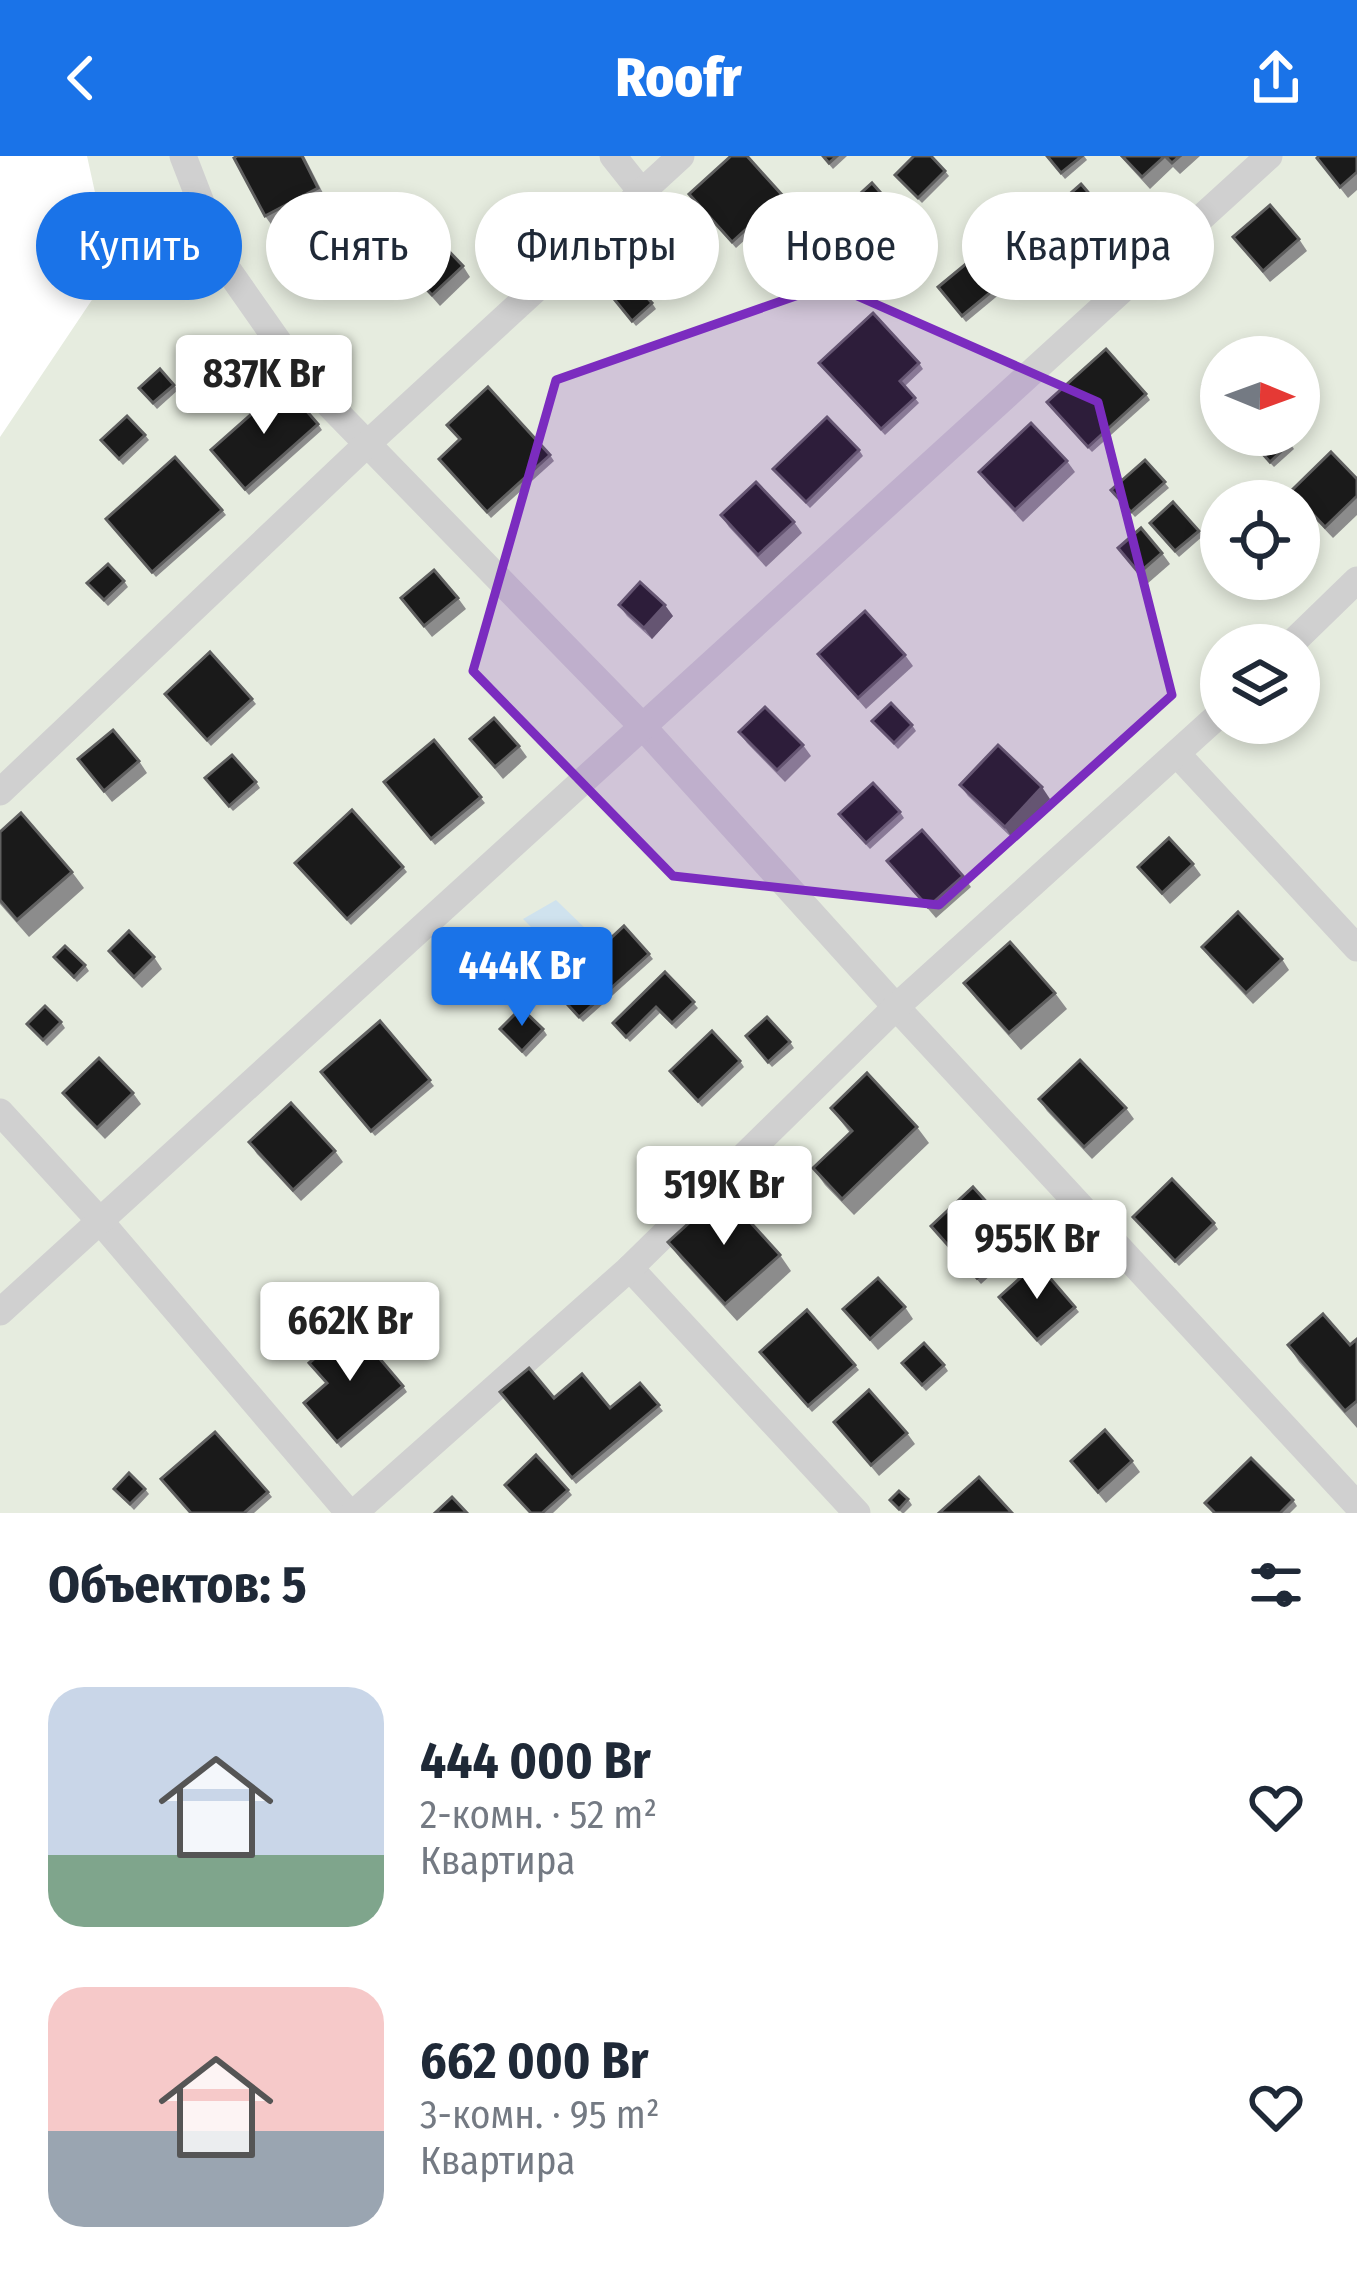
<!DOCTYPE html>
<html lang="ru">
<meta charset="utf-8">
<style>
:root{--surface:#fff;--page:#f6f6f7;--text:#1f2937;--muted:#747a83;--accent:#1a73e8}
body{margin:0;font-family:"Fira Sans Condensed",sans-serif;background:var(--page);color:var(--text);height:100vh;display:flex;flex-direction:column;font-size:45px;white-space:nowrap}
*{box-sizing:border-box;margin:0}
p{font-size:39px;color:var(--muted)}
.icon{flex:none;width:66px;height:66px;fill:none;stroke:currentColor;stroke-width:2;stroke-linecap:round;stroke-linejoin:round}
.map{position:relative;height:1357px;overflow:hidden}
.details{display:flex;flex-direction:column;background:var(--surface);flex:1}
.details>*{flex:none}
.hud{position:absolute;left:36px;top:36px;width:1287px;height:108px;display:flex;gap:24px}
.needle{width:78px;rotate:91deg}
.fabs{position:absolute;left:1200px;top:180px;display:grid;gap:24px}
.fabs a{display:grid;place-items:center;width:120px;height:120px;border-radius:50%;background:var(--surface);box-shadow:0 6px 18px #0003;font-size:60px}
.price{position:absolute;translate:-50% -102px;padding:0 27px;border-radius:12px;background:#fff;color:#222;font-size:39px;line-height:78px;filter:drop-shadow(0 3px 6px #0008)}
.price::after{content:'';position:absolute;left:50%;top:72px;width:36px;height:27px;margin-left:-18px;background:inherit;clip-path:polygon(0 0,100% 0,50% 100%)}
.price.selected{background:var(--accent);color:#fff}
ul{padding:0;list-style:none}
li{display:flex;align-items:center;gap:36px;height:300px;padding:0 48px}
li span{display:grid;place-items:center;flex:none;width:336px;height:240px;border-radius:36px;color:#555}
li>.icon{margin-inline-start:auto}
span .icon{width:144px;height:144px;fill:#fffc;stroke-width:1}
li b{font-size:51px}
h2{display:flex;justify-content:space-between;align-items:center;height:144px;padding:0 48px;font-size:51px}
.pill{padding:0 42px;border-radius:54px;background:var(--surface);box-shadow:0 6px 18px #0003;font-size:42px;line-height:108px}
.pill.selected{background:var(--accent);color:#fff}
header{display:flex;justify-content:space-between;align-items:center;height:156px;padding:0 48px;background:var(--accent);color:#fff;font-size:54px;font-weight:800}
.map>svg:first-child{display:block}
.green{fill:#e6ecdf;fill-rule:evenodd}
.water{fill:#cfe2ee}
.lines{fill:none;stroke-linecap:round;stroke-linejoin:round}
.minor{stroke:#d0d0d0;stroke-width:27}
.wall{fill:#8c8c8c}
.shaded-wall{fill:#5f5f5f}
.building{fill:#1a1a1a;stroke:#5f5f5f;stroke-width:3}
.marked{fill:#7b2cbf;fill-opacity:0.2;stroke:#7b2cbf;stroke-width:9;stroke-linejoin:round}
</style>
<header><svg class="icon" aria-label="back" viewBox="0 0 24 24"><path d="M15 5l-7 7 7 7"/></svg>Roofr<svg class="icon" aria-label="share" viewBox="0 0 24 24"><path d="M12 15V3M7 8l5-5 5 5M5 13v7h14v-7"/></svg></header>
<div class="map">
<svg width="1357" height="1357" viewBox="0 0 1357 1357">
<rect width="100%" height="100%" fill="#fff"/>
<path class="green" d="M87 0H1357V1357H0V281L112 114ZM1221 201H1299V279H1221ZM1221 345H1299V423H1221ZM1221 489H1299V567H1221Z"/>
<path class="water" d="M556 744 591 778 568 808 523 763Z"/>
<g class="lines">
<g class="minor">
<path d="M183 0 226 111 306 225 644 572 896 851 1357 1349"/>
<path d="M613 0 640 34"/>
<path d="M1290 489 1357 424"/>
<path d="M1178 599 1357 792"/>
<path d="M0 636 366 289 681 0"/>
<path d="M0 956 100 1065 349 1357"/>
<path d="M630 1112 857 1357"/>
<path d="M0 1156 1269 0"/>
<path d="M354 1357 630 1112 896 851 1221 557"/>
</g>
</g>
<g class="wall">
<path d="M237 0H304L326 43 273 71 265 60Z"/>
<path d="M822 0H847L833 13Z"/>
<path d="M1046 0H1084L1087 4 1065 23Z"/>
<path d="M1120 0H1200L1180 18 1173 11 1150 33Z"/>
<path d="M1357 0V34L1348 42 1317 2Z"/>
<path d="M945 15 949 20 922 47 895 19Z"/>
<path d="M783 40 787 46 736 92 693 43Z"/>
<path d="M895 53 903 64 873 91 842 54Z"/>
<path d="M1041 63 1112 64 1120 75 1081 110Z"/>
<path d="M352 68 382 105 348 134 318 97Z"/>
<path d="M483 72 527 76 531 82 512 102Z"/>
<path d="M1233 81 1299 83 1307 95 1270 126Z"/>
<path d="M973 102 1001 137 966 166 938 131Z"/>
<path d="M463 110 470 121 440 150 411 117Z"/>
<path d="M614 143 652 147 656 153 636 170Z"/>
<path d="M819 207H919L923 213 905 230 919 247 885 279Z"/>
<path d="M160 213 178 234 157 253 143 237Z"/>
<path d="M1146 238 1150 244 1092 296 1051 252Z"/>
<path d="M318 268 322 274 249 339 215 300Z"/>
<path d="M145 279 149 284 123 309 101 284Z"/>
<path d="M1290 287 1294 293 1274 311 1256 292Z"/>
<path d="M859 294 863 300 810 352 773 313Z"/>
<path d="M550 299 554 305 491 362 443 308Z"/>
<path d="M1145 304 1169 332 1135 361 1115 339Z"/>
<path d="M1067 305 1075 316 1023 366 987 327 979 316Z"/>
<path d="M1357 323V359L1333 382 1299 346 1291 335Z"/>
<path d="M222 354 226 359 156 421 110 369Z"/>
<path d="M721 359 794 366 802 377 766 411 729 371Z"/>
<path d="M1154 373 1199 375 1203 380 1179 401Z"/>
<path d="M1299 380 1317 403 1299 420Z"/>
<path d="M1118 392 1162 397 1170 408 1147 428Z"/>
<path d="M1257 423H1295L1274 442Z"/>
<path d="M124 425 128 431 108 450 87 427Z"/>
<path d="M401 442H458L466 453 432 481Z"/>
<path d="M619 449 673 460 652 483 627 460Z"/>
<path d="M818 498 905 499 913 510 866 553Z"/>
<path d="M165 538 252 543 256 548 211 590Z"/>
<path d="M872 565 912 569 916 575 898 593Z"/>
<path d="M739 576 803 589 811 600 785 626 747 587Z"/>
<path d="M470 583 519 590 527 601 503 623Z"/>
<path d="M434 584 485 647 435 689 384 626Z"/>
<path d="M78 603 139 605 147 617 112 646Z"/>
<path d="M256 626 260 632 233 655 209 628Z"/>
<path d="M960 629 1050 643 1012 682 968 640Z"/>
<path d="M900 656 904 662 870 693 843 664Z"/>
<path d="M0 676 72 716 84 732 29 781 0 748Z"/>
<path d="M887 705 963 720 971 731 936 762Z"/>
<path d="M295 707 403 711 407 716 351 769Z"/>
<path d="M1193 708 1201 719 1170 748 1138 711Z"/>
<path d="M1202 791 1282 803 1289 814 1253 848 1210 802Z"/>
<path d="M599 793 649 798 653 803 583 866 552 833Z"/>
<path d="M109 795 154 801 162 813 142 832 117 806Z"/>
<path d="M54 801 85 809 89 815 77 826Z"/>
<path d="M665 816 698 852 676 873 660 857 630 886 613 867Z"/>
<path d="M964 827 1055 837 1067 853 1021 894 976 843Z"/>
<path d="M380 865 434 930 375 980 321 916Z"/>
<path d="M61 866 65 872 47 890 27 868Z"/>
<path d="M500 873H543L547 879 526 901Z"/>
<path d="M750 886H790L794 892 772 911Z"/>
<path d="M740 905 744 911 702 951 670 915Z"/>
<path d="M63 937H133L141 948 105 983 71 948Z"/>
<path d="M1039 943 1126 952 1134 963 1092 1003 1047 955Z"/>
<path d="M831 952 917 971 929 987 854 1059 825 1029 813 1012 850 977Z"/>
<path d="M249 986 335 995 343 1006 301 1045 257 998Z"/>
<path d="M1133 1061 1214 1067 1218 1073 1179 1110Z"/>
<path d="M935 1075 1020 1083 1024 1089 981 1128Z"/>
<path d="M668 1086 780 1099 791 1115 737 1165 680 1102Z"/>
<path d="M1003 1147 1075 1151 1079 1156 1041 1190Z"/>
<path d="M905 1151 913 1163 878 1194 843 1153Z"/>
<path d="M1357 1183V1272L1299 1206 1288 1189H1350Z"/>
<path d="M764 1201 855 1209 859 1214 812 1256Z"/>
<path d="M944 1209 948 1215 926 1235 906 1213Z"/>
<path d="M640 1227 663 1255 576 1328 500 1236 610 1252Z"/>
<path d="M326 1228 403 1230 407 1236 341 1292 304 1247Z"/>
<path d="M834 1266 907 1277 915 1288 879 1320Z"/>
<path d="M1071 1305H1132L1140 1316 1106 1347Z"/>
<path d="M505 1329 568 1334 572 1339 553 1357H530Z"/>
<path d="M114 1333H145L149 1338 134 1354Z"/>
<path d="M268 1336 272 1341 254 1357H190Z"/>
<path d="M908 1343 912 1349 904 1357H902L890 1344Z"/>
<path d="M1293 1344 1297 1350 1290 1357H1213L1205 1347Z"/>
</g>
<g class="shaded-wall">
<path d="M665 449 673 460 652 483 644 472Z"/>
<path d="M1042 631 1050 643 1012 682 1005 671Z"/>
</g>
<g class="building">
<path d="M237 0H302L318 32 265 60 234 2Z"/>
<path d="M731 0H747L783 40 732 86 689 38Z"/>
<path d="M823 0H837L829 7Z"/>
<path d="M914 0H931L945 15 918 42 895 19Z"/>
<path d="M1047 0H1082L1061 17Z"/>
<path d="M1122 0H1165L1142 21Z"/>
<path d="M1165 0H1180L1172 7Z"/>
<path d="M1319 0H1357V16L1340 31 1317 2Z"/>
<path d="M872 27 895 53 865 80 842 54Z"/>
<path d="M1081 28 1112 64 1073 99 1041 63Z"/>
<path d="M1270 49 1299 83 1263 115 1233 81Z"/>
<path d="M502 52 527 76 508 96 483 72Z"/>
<path d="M352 68 378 99 344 128 318 97Z"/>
<path d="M442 88 463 110 432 139 411 117Z"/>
<path d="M973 102 997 131 962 160 938 131Z"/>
<path d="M633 126 652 147 632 165 614 143Z"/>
<path d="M873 157 919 207 900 225 915 242 881 273 819 207Z"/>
<path d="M1106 193 1146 238 1088 291 1047 246Z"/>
<path d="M160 213 174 229 153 247 139 232Z"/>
<path d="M1221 214V251L1203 229Z"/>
<path d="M284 229 318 268 245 333 211 294Z"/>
<path d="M488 231 550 299 487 356 439 303 460 283 447 269Z"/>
<path d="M127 260 145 279 119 303 101 284Z"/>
<path d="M827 261 859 294 806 346 773 313Z"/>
<path d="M1031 267 1067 305 1015 354 979 316Z"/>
<path d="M1260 279H1282L1290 287 1270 306 1252 286Z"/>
<path d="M1331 296 1357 323V340L1325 371 1291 335Z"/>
<path d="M175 301 222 354 152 416 106 363Z"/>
<path d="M1145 304 1165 326 1131 356 1111 334Z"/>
<path d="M756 326 794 366 758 399 721 359Z"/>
<path d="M1173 346 1199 375 1175 395 1150 367Z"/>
<path d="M1141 372 1162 397 1139 417 1118 392Z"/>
<path d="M1299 380 1309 392 1299 401Z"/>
<path d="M108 408 124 425 104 444 87 427Z"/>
<path d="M434 414 458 442 424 470 401 442Z"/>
<path d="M1259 423H1275L1266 431Z"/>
<path d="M640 426 665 449 644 472 619 449Z"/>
<path d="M865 455 905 499 858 542 818 498Z"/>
<path d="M210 496 252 543 207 584 165 538Z"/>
<path d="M891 547 912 569 894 587 872 565Z"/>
<path d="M765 551 803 589 777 614 739 576Z"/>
<path d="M494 562 519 590 495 611 470 583Z"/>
<path d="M113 574 139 605 104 635 78 603Z"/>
<path d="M434 584 481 641 431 683 384 626Z"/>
<path d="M998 589 1042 631 1005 671 960 629Z"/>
<path d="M232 599 256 626 229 650 205 622Z"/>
<path d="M873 627 900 656 866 687 839 658Z"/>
<path d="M352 654 403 711 347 763 295 707Z"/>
<path d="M21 657 72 716 17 764 0 744V676Z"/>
<path d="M922 674 963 720 928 751 887 705Z"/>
<path d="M1169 682 1193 708 1162 737 1138 711Z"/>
<path d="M1238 756 1282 803 1246 837 1202 791Z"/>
<path d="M624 770 649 798 579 861 548 827 593 786 599 793Z"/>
<path d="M129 775 154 801 134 821 109 795Z"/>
<path d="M1010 786 1055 837 1009 877 964 827Z"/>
<path d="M65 790 85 809 74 821 54 801Z"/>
<path d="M665 816 694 846 672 867 656 851 626 881 613 867Z"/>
<path d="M45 850 61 866 43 884 27 868Z"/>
<path d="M521 852 543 873 522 895 500 873Z"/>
<path d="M767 861 790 886 768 906 746 880Z"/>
<path d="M380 865 430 924 371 975 321 916Z"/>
<path d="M712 875 740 905 698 945 670 915Z"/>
<path d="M99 902 133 937 97 972 63 937Z"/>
<path d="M1080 904 1126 952 1084 991 1039 943Z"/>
<path d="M867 917 917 971 842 1043 813 1012 852 975 831 952Z"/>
<path d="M291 947 335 995 293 1034 249 986Z"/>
<path d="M1172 1023 1214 1067 1175 1105 1133 1061Z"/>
<path d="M973 1031 1020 1083 977 1122 931 1070Z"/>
<path d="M723 1036 780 1099 725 1148 668 1086Z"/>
<path d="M1037 1107 1075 1151 1037 1184 999 1141Z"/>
<path d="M878 1122 905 1151 870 1183 843 1153Z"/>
<path d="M807 1154 855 1209 808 1250 760 1196Z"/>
<path d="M1323 1158 1350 1189 1357 1183V1245L1345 1255 1288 1189Z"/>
<path d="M352 1170 403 1230 337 1286 304 1247 327 1227 309 1207Z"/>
<path d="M924 1187 944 1209 922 1229 902 1207Z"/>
<path d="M529 1212 554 1242 582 1218 610 1252 640 1227 659 1249 572 1322 500 1236Z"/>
<path d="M869 1234 907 1277 871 1309 834 1266Z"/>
<path d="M1105 1274 1132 1305 1098 1336 1071 1305Z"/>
<path d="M215 1276 268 1336 244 1357H191L161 1323Z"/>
<path d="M536 1299 568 1334 542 1357H531L505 1329Z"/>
<path d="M1251 1302 1293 1344 1280 1357H1215L1205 1347Z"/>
<path d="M129 1317 145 1333 130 1348 114 1333Z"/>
<path d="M979 1321 1012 1357H939Z"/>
<path d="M899 1335 908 1343 899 1353 890 1344Z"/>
<path d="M452 1341 467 1357H435Z"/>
</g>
<path class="marked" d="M830 128 1098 246 1172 539 939 749 673 720 473 515 556 224Z"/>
</svg>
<div class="fabs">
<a><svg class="needle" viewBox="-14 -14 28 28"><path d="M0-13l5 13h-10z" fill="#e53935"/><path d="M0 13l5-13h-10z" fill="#747a83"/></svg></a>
<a><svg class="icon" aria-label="locate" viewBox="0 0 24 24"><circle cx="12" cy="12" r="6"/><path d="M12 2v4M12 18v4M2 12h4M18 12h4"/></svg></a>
<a><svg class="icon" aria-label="layers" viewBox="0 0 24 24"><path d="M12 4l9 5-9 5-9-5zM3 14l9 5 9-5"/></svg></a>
</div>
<b class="price" style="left:264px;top:281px">837K Br</b>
<b class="price selected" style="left:522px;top:873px">444K Br</b>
<b class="price" style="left:724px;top:1092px">519K Br</b>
<b class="price" style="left:1037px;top:1146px">955K Br</b>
<b class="price" style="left:350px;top:1228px">662K Br</b>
<div class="hud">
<a class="pill selected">Купить</a>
<a class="pill">Снять</a>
<a class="pill">Фильтры</a>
<a class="pill">Новое</a>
<a class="pill">Квартира</a>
</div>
</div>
<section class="details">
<h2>Объектов: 5<svg class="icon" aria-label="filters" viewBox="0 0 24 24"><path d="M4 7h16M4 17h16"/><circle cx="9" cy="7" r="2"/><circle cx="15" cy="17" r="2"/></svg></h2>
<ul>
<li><span style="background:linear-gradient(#c9d6e8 70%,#7fa58c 0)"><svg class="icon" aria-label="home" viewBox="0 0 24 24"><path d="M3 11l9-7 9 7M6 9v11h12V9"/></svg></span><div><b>444 000 Br</b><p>2-комн. · 52 m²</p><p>Квартира</p></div><svg class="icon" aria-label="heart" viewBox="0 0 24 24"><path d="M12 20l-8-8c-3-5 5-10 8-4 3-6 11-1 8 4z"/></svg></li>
<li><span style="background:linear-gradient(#f6c9c9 60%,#9aa5b1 0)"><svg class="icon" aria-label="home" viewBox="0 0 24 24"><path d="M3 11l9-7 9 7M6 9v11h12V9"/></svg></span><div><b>662 000 Br</b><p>3-комн. · 95 m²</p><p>Квартира</p></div><svg class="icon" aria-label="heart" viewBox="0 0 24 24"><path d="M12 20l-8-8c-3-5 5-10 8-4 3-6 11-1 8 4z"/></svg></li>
</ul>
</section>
